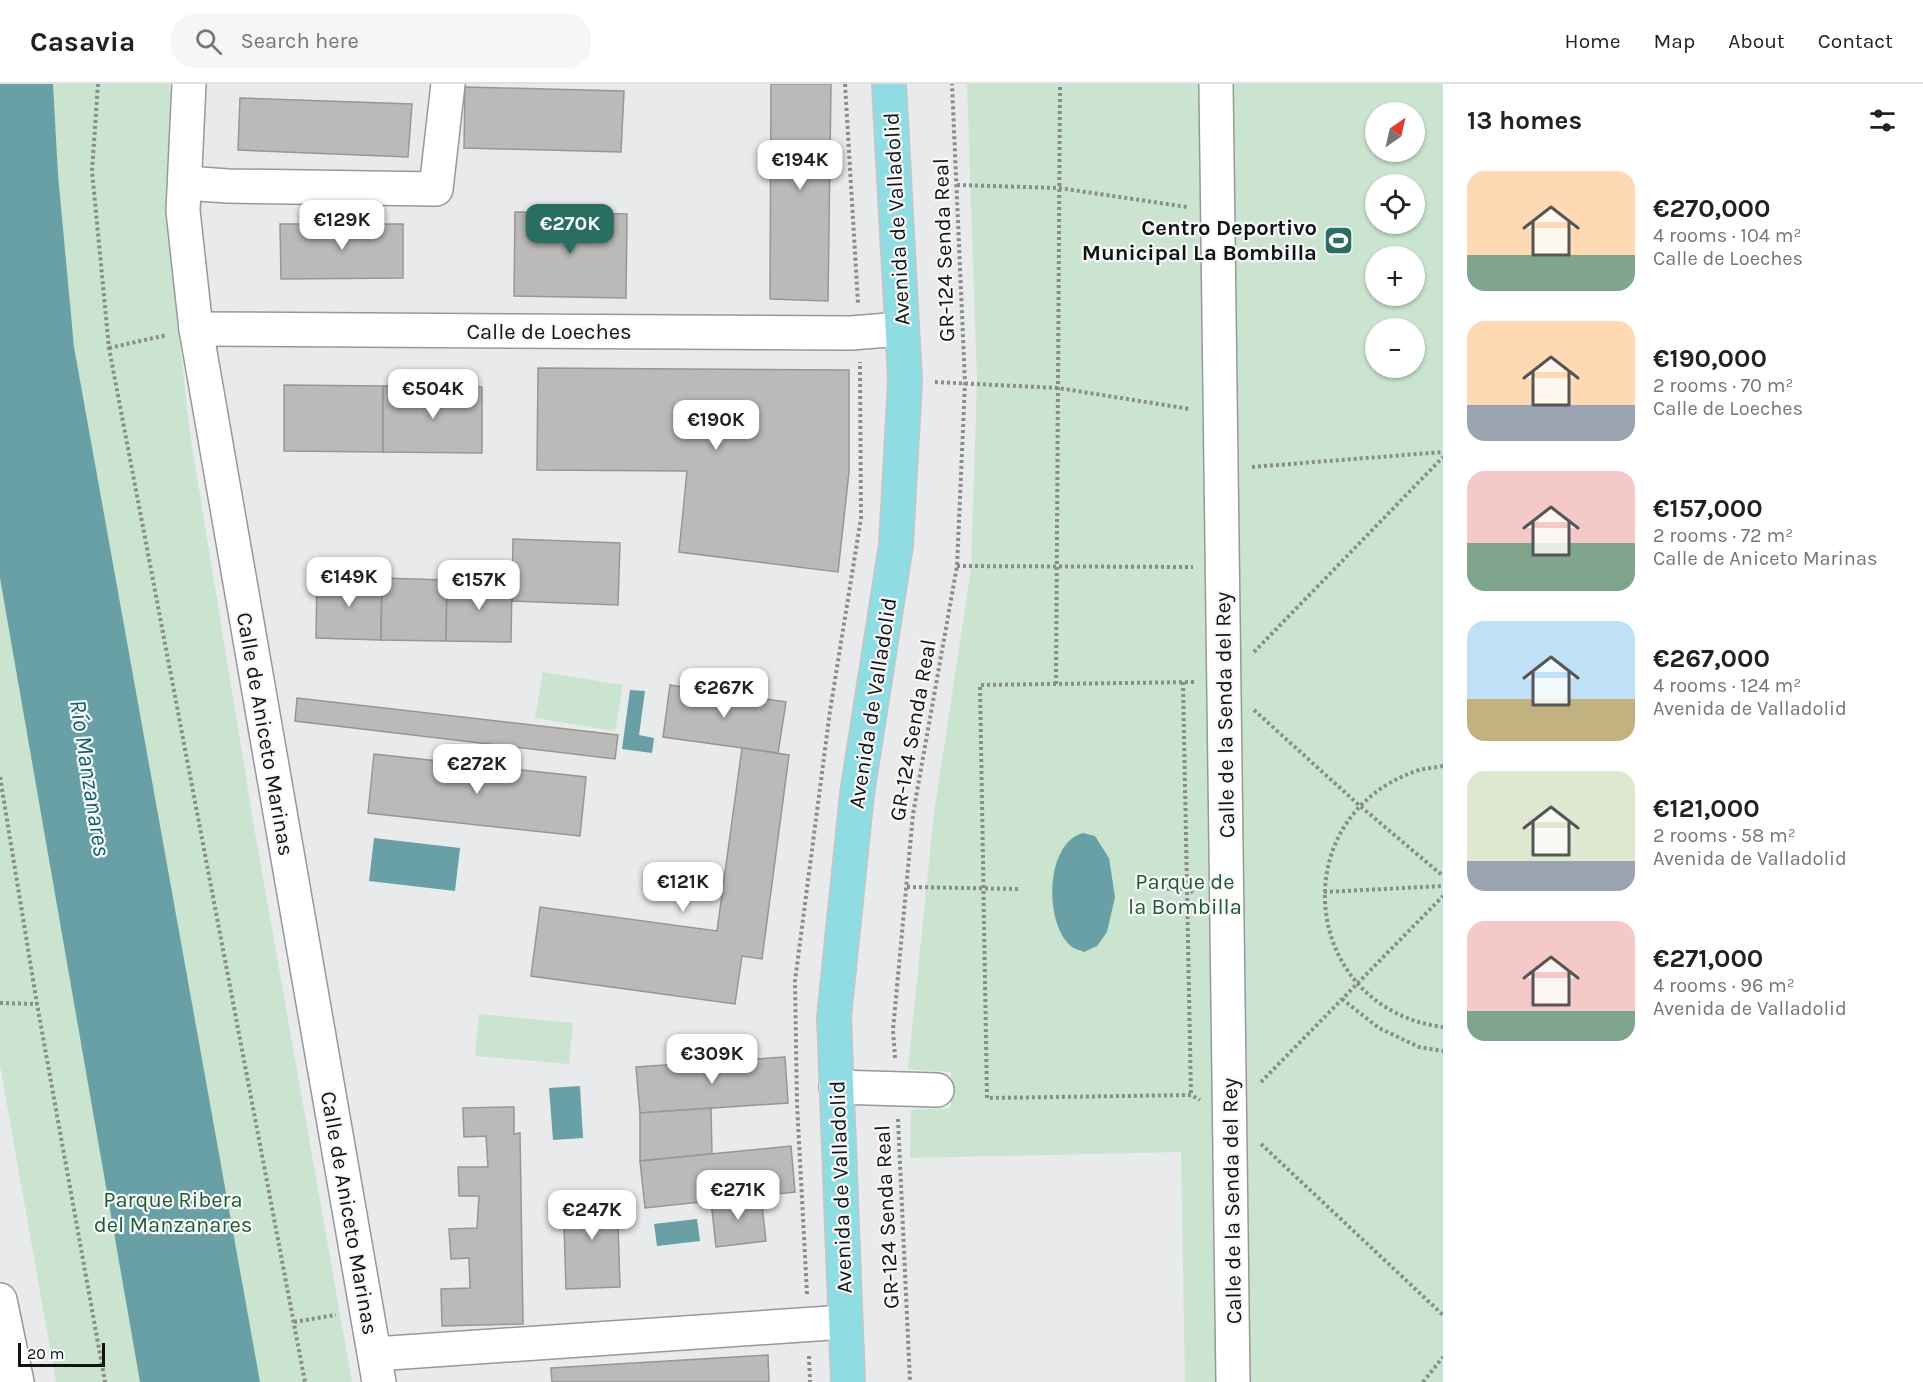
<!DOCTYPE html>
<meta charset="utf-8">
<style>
:root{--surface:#fff;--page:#f6f6f6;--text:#222;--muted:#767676;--line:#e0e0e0;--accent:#296e61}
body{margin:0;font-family:Karla,sans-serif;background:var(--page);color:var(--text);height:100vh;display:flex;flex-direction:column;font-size:22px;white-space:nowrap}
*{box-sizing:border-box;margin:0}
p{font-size:20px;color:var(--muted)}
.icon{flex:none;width:33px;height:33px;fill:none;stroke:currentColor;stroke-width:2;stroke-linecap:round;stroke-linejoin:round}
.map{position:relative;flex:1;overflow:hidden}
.panel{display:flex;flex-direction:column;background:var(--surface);width:480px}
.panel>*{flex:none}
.needle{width:39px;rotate:34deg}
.buttons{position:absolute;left:1365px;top:18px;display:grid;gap:12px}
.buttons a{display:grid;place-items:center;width:60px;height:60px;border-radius:50%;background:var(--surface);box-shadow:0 2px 4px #0004;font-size:30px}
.scale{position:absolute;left:18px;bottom:15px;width:87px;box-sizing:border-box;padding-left:6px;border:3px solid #121313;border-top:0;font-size:16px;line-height:21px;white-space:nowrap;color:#121313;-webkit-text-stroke:4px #f6f8f9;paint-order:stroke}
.price{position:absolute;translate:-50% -51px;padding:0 14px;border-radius:12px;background:#fff;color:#222;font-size:20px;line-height:39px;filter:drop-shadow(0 2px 3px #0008)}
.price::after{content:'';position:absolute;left:50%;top:36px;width:18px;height:14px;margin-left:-9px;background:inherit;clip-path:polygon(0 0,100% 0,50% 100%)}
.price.active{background:var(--accent);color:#fff}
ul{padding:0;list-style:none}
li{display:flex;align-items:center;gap:18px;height:150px;padding:0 24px}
li span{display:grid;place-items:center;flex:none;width:168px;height:120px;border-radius:18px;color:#555}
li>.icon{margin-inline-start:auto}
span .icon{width:72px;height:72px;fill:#fffc;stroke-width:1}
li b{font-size:26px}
h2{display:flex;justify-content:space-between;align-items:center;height:72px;padding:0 24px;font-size:26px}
header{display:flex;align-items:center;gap:36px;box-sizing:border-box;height:84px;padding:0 30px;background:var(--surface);border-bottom:2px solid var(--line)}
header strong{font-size:28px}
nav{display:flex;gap:33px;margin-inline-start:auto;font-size:21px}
.search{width:420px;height:54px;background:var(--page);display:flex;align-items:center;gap:15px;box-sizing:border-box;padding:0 21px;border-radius:24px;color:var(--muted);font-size:22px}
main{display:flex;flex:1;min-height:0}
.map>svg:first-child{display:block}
.green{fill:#cae4cf;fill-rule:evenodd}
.water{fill:#68a0a5}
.building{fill:#bcbab9;stroke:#989595;stroke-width:1.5}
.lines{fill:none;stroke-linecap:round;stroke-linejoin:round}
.minor-casing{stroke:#97989a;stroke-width:36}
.major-casing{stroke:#c6c6c6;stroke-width:36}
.path{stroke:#8a8c8d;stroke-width:4;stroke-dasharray:3 3;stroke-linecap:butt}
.minor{stroke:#fff;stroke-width:33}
.major{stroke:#8fdde2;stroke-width:33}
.labels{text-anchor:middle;stroke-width:4.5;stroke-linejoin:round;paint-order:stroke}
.street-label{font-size:22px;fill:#121313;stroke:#f6f8f9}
.poi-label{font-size:22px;font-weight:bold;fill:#121313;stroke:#f6f8f9;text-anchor:end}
.park-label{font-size:22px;fill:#205a32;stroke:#f6f8f9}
.water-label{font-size:24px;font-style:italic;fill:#106167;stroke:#f6f8f9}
</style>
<header>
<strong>Casavia</strong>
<div class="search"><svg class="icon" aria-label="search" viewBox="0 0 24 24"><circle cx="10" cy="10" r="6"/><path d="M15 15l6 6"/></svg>Search here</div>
<nav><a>Home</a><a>Map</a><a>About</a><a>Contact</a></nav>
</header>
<main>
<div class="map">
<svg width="1443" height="1298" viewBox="0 0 1443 1298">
<rect width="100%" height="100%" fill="#e8eaec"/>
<g class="green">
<path d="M0 0H170L175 216 190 350 254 743 352 1298H56L0 981Z"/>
<path d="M967 0H1443V1298H1185L1181 1068 910 1074 911 1026 951 1024V988L908 985 934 729 971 485 977 297ZM1376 28H1414V68H1376ZM1376 100H1414V140H1376ZM1376 172H1414V212H1376ZM1376 244H1414V284H1376Z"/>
<path d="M543 588 623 601 615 647 535 634Z"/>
<path d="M479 930 573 939 569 980 475 972Z"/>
</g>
<g class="water">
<path d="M0 0H53L58 91 74 263 260 1298H140L0 494Z"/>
<path d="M630 606 645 607 639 651 654 654 652 669 622 665Z"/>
<path d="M1083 749 1095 752 1109 774 1115 813 1107 848 1097 862 1084 868C1080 866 1074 865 1071 862 1044 839 1045 759 1083 749Z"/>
<path d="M374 754 460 764 455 807 369 797Z"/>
<path d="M580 1002 583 1054 553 1056 549 1004Z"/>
<path d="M697 1135 700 1157 657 1162 654 1140Z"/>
</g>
<g class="building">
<path d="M771 0H831L828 217 770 215Z"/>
<path d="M465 3 624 7 621 68 464 64Z"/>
<path d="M240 14 412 20 408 73 238 66Z"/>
<path d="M515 128 627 130 626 214 514 212Z"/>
<path d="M280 140H403V194L281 195Z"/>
<path d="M538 284 849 286V388L838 488 679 468 687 387 537 386Z"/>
<path d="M284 301 383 302V368L284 367Z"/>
<path d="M383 302 482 303V369L383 368Z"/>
<path d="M513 455 620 459 618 521 512 517Z"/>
<path d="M317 493 382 494 381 556 316 554Z"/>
<path d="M382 494 447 496 446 557 381 556Z"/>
<path d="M447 496 512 497 511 558 446 557Z"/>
<path d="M670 601 786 618 778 669 663 653Z"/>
<path d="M297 614 618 651 615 675 295 637Z"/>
<path d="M742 664 789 671 762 875 742 872 735 920 531 892 540 823 717 847Z"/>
<path d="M374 670 586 693 580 752 368 729Z"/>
<path d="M785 973 788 1019 640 1029 636 983Z"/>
<path d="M514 1023V1050L520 1049 523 1240 442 1242 441 1205 470 1204 469 1174 451 1175 449 1145 477 1144 479 1112H459L458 1083H488L486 1052 464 1053 463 1024Z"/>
<path d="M711 1024 712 1070 640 1077V1029Z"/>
<path d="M791 1062 795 1108 645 1124 640 1077Z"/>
<path d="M617 1108 620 1203 566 1205 563 1110Z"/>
<path d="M761 1112 766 1157 716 1163 711 1117Z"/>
<path d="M768 1271 769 1298H552L551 1284Z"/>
</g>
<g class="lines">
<defs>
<g id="minor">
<path d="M189 0 183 127 196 245 379 1298"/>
<path d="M1216 0 1233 1298"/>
<path d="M185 99 228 102 436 105 448 0"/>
<path d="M196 245 851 249 901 245"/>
<path d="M836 1003 937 1006"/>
<path d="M0 1216 17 1298"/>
<path d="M375 1270 845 1238"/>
</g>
<path id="major" d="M848 1298 834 933 857 710 896 461 905 297 889 0"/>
</defs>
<use href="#minor" class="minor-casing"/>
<use href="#major" class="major-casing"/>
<g class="path">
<path d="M98 0 92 87 109 264 305 1298"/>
<path d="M845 0 858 219"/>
<path d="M957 101 1059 104 1187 123"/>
<path d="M109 264 167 251"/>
<path d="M935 298 1058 304 1190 325"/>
<path d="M1252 383 1443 368"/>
<path d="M957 482 1193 483"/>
<path d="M1254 568 1443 373"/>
<path d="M1183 598 1191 1011"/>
<path d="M1194 598 980 601 987 1014 1191 1011 1200 1016"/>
<path d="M1056 600 1060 0"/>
<path d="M1254 626 1360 722 1443 792"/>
<path d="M1443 682C1434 684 1424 684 1416 687 1281 734 1301 925 1443 943"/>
<path d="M0 693 37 920 105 1298"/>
<path d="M907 803 1021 805"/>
<path d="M1149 805H1187L1195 809"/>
<path d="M1324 808 1443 802"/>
<path d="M1342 915 1379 944 1419 963 1443 967"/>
<path d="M0 919 37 920"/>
<path d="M895 974 893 946 913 730 957 482 965 299 952 0"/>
<path d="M1261 998 1443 812"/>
<path d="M898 1035 910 1298"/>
<path d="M1261 1060 1443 1231"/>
<path d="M807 1210 797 1020 795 897 830 627 861 434 860 278"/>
<path d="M294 1238 336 1231"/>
<path d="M809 1272 810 1298"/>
<path d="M1423 1298 1443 1273"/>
</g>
<use href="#minor" class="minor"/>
<use href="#major" class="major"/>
</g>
<defs>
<symbol id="stadium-square" viewBox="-11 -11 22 22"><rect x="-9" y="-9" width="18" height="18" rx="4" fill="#296e61" stroke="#f6f8f9"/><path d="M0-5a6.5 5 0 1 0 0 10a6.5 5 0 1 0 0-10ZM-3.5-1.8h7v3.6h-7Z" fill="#fff"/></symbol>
</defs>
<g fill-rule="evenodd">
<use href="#stadium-square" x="1322" y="140" width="33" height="33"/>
</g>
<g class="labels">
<g class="street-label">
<text transform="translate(896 135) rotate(-93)" y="8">Avenida de Valladolid</text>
<text transform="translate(943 166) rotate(-92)" y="8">GR-124 Senda Real</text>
<text x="549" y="255">Calle de Loeches</text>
<text transform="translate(872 619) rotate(-81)" y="8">Avenida de Valladolid</text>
<text transform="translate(1224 631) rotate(-91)" y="8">Calle de la Senda del Rey</text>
<text transform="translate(912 646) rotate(-80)" y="8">GR-124 Senda Real</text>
<text transform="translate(266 650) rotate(80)" y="8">Calle de Aniceto Marinas</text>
<text transform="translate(840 1103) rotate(-92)" y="8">Avenida de Valladolid</text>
<text transform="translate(1231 1117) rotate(-91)" y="8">Calle de la Senda del Rey</text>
<text transform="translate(350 1129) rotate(80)" y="8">Calle de Aniceto Marinas</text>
<text transform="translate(886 1133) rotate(-93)" y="8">GR-124 Senda Real</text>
</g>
<g class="poi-label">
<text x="1317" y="151">Centro Deportivo<tspan x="1317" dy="25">Municipal La Bombilla</tspan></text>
</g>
<g class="park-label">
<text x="1185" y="805">Parque de<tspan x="1185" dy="25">la Bombilla</tspan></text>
<text x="173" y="1123">Parque Ribera<tspan x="173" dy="25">del Manzanares</tspan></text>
</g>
<g class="water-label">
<text transform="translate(90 694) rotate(81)" y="8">Río Manzanares</text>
</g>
</g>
</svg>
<div class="buttons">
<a><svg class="needle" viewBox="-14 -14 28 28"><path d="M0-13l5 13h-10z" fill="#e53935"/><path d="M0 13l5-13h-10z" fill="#767676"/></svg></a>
<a><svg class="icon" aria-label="locate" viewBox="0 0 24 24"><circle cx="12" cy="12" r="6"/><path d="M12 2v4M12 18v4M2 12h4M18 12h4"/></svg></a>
<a>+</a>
<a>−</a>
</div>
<div class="scale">20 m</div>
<b class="price" style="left:800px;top:107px">€194K</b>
<b class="price" style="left:342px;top:167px">€129K</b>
<b class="price active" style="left:570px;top:171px">€270K</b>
<b class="price" style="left:433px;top:336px">€504K</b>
<b class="price" style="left:716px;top:367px">€190K</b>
<b class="price" style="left:349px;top:524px">€149K</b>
<b class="price" style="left:479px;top:527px">€157K</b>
<b class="price" style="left:724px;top:635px">€267K</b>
<b class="price" style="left:477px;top:711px">€272K</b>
<b class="price" style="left:683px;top:829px">€121K</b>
<b class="price" style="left:712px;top:1001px">€309K</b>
<b class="price" style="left:738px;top:1137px">€271K</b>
<b class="price" style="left:592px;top:1157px">€247K</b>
</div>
<section class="panel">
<h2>13 homes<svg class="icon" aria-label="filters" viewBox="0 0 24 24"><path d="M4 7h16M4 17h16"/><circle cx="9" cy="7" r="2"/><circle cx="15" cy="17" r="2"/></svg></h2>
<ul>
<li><span style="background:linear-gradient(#ffd9b3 70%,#7fa58c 0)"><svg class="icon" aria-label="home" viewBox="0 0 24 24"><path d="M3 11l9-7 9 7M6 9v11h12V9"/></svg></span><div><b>€270,000</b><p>4 rooms · 104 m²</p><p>Calle de Loeches</p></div></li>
<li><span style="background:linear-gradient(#ffd9b3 70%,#9aa5b1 0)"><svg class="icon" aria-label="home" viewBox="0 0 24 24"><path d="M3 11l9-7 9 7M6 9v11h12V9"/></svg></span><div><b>€190,000</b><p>2 rooms · 70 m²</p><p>Calle de Loeches</p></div></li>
<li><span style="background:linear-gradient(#f6c9c9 60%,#7fa58c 0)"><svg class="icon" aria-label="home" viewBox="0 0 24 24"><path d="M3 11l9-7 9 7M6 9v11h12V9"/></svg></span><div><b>€157,000</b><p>2 rooms · 72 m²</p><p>Calle de Aniceto Marinas</p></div></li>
<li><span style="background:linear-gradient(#bfe0f5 65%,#c2b280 0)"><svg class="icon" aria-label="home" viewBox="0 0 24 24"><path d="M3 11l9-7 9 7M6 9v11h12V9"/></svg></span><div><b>€267,000</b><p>4 rooms · 124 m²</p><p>Avenida de Valladolid</p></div></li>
<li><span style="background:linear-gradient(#dfe7d0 75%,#9aa5b1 0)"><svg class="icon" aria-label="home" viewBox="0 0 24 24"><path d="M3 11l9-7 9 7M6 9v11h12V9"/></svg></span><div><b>€121,000</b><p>2 rooms · 58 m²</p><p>Avenida de Valladolid</p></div></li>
<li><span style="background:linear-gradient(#f6c9c9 75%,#7fa58c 0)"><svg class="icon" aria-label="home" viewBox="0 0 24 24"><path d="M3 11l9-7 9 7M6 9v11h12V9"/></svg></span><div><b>€271,000</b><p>4 rooms · 96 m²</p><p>Avenida de Valladolid</p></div></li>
</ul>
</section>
</main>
